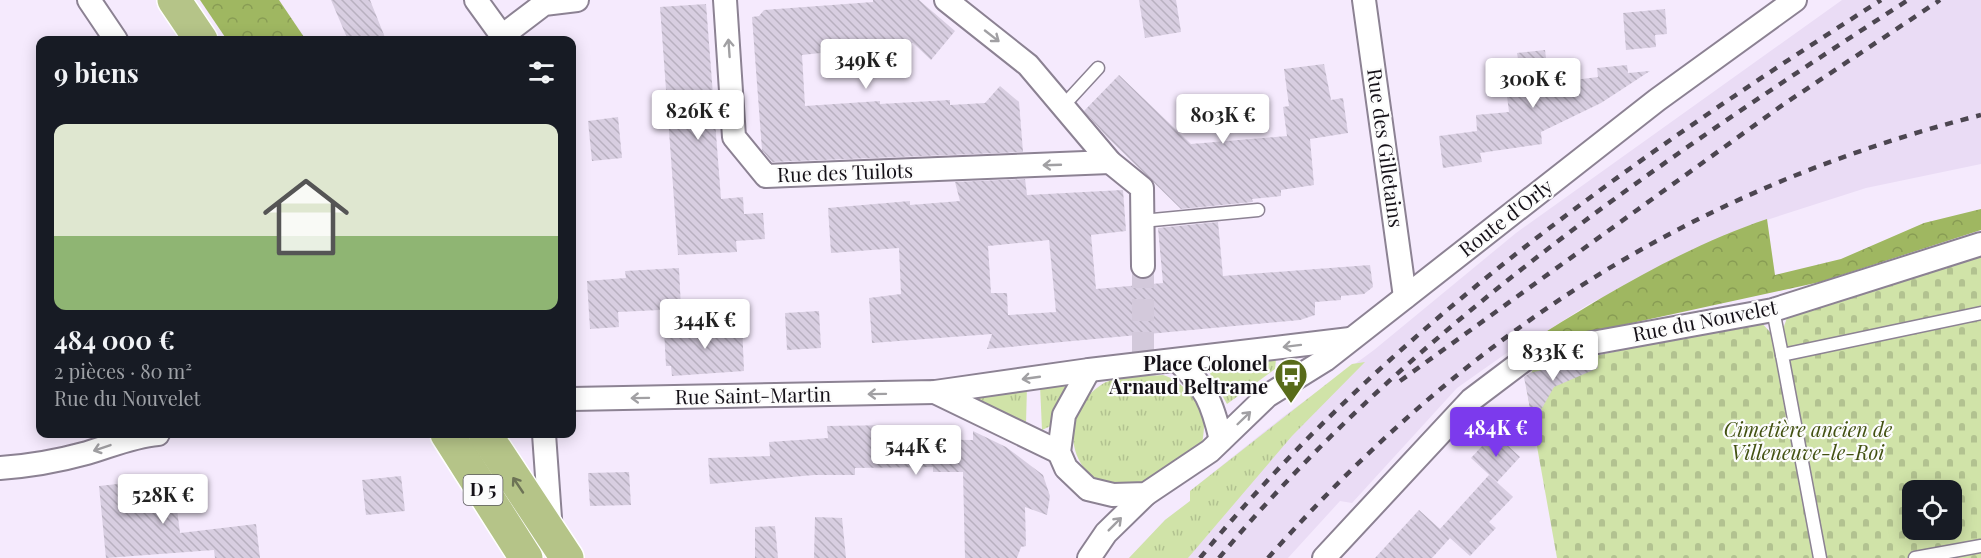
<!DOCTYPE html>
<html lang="fr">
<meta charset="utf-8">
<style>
:root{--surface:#171b24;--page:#20242c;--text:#f1f3f6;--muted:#9ea1a6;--line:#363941;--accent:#7c3aed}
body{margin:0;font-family:"Playfair Display",serif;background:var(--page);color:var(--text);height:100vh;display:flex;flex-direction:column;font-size:22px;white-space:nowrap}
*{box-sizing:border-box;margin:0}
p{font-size:20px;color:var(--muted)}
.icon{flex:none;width:33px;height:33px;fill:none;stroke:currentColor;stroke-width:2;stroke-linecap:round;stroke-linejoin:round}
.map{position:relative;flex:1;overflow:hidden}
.drawer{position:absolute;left:36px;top:36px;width:540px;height:402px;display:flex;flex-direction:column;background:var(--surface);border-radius:12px;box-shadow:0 3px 15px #0003}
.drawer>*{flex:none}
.tools{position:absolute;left:1902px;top:480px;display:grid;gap:12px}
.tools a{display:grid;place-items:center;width:60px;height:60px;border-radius:12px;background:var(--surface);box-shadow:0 3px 15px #0003;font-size:30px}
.price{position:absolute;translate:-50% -51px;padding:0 14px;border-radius:6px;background:#fff;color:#222;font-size:20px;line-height:39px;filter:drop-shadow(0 2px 3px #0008)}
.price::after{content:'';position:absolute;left:50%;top:36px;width:18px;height:14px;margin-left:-9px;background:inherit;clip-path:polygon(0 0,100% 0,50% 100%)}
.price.on{background:var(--accent);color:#fff}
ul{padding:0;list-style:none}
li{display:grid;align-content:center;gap:12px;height:318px;padding:0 18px}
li+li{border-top:2px solid var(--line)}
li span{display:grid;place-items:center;height:186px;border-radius:12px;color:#555}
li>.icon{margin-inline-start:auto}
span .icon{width:108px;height:108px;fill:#fffc;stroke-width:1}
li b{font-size:26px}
h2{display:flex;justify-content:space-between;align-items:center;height:72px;padding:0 18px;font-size:26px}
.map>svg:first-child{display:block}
.built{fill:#eadcf5}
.grass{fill:url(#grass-tufts)}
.forest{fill:url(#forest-crowns)}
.cemetery{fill:url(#cemetery-stones);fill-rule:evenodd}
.building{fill:url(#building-back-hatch);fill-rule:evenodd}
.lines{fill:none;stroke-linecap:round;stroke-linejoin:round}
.street-tunnel{stroke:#d3c9db;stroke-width:22;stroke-dasharray:22 11;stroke-linecap:butt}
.lane-casing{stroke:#8c8293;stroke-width:15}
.street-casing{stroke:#8c8293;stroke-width:26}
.primary-casing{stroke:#fff;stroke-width:36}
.lane{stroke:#fff;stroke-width:12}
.street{stroke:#fff;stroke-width:22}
.primary{stroke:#b5c488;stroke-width:33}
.rail{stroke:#4c4650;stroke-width:4.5;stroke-dasharray:8 8;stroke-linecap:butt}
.oneway{stroke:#a1a0a3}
.oneway2{stroke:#6d7356}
.labels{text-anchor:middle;stroke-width:4.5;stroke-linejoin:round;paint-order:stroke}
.shield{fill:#fcfcfc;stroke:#5a585c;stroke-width:1.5}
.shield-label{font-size:18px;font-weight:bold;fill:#151118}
.street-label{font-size:20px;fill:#151118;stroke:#fcfcfc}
.poi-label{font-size:20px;font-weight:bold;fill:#151118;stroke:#fcfcfc;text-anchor:end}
.park-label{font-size:20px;font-style:italic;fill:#425112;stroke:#fcfcfc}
</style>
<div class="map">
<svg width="1981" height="558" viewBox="0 0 1981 558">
<defs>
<pattern id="grass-tufts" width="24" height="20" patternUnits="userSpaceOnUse" patternTransform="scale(1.5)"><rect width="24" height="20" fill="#d0e3a8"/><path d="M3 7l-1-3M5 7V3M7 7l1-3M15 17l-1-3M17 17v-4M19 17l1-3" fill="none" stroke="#b2c290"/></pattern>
<pattern id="forest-crowns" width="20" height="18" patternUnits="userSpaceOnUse" patternTransform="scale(1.5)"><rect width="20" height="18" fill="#9fb761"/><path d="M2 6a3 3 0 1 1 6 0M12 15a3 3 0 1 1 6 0" fill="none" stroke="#889c54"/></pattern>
<pattern id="cemetery-stones" width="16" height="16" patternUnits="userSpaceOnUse" patternTransform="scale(1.5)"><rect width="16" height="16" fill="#d0e3a8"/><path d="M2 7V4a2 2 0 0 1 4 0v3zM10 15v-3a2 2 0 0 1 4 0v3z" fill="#b2c290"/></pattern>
<pattern id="building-back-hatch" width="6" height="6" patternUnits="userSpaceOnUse" patternTransform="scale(1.5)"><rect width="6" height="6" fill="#d8cee1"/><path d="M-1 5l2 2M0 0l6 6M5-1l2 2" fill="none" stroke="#b8b0c0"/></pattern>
</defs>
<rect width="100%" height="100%" fill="#f5eafd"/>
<path class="built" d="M1842 0H1981V164L1866 188 1748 226 1589 304 1522 347 1518 345 1457 388 1352 503 1340 501 1288 558H1129L1165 520 1190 501V491L1284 416 1374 350 1516 233Z"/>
<g class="grass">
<path d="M1276 359 1275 369 1227 404 1208 370Z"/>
<path d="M1365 362 1292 436 1188 558H1129L1165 520 1190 501V491L1352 364Z"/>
<path d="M1163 375C1182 380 1203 405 1204 425 1204 431 1203 438 1202 444 1189 454 1165 478 1150 483 1073 507 1047 417 1104 383 1115 377 1149 376 1163 375Z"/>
<path d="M1072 383 1053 425 1042 430 1040 385Z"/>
<path d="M1027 386 1026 424 960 395Z"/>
</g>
<g class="forest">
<path d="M200 0H279L306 40H227Z"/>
<path d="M1981 209V230L1820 282 1522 347C1597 299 1683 247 1767 219L1775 275 1841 259 1924 223Z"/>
</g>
<path class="cemetery" d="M1981 256V558H1557L1526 385 1533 369 1760 321 1770 332 1783 329 1788 315 1830 305ZM1912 490H1952V530H1912Z"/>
<g class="building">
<path d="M331 0H370L386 40H348Z"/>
<path d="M873 0H919L955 31 931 60 913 43 802 55 805 106 880 101V104L950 100V105L985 103 1000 86 1019 102 1023 152 772 162 762 150 752 17 759 16 764 10 873 2Z"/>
<path d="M1139 0H1176L1181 32 1145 38Z"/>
<path d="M706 4 721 199 743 197 744 214 763 213 765 239 736 241 737 252 678 255 660 7Z"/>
<path d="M1665 9 1667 34 1655 35 1656 47 1626 50 1623 13Z"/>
<path d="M1545 50 1549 83 1598 77 1597 68 1627 65 1628 73 1650 71 1601 103 1541 132 1542 144 1480 153 1482 162 1443 168 1439 136 1477 131 1476 115 1509 112 1505 80 1521 77 1517 53Z"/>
<path d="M1324 64 1331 100 1343 98 1348 133 1310 139 1314 185 1281 190V196L1252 199 1253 202 1181 209 1107 137 1084 111 1119 75 1191 144 1287 136 1283 107 1289 106 1284 69Z"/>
<path d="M618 117 622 158 592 161 588 121Z"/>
<path d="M1025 179 1027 195 1123 190 1126 231 1091 235 1096 289 1163 283 1158 228 1218 222 1223 276 1370 265 1373 287 1364 294 1341 296V300L1315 302V315L1300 320 987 349 992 334 872 343 869 298 901 294 899 248 831 253 828 208 910 201V205L960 201 955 182ZM1049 240 1056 312 1008 315 1007 293H991L988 246Z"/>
<path d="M679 268 681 309 618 312 619 327 590 329 587 281 626 278 625 271Z"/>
<path d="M819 311 821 348 787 350 785 313Z"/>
<path d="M742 324 744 371 672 376 671 366H666L664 330Z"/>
<path d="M1594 357 1598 368 1554 387 1533 424 1524 377 1530 373Z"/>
<path d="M898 425V430H913V439L973 440V431L1006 447 1043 475 1050 496 1047 515 1025 507 1026 546 1021 547 1017 558H965L963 472H933V467L855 468V475H814L710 484 708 458 770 456 769 442 828 438 827 426Z"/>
<path d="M1494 433 1520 457 1497 482 1471 458Z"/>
<path d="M629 472 631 505 590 506 588 473Z"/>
<path d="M1489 475 1513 497 1489 522 1496 528 1470 556 1440 529Z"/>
<path d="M401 476 405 511 366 515 362 480Z"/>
<path d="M173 478 180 533 256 524 260 558H215L214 550 106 558 99 486Z"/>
<path d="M1419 510 1450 538 1432 558H1375Z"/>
<path d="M815 517 842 518 846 558H814Z"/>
<path d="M775 526 778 558H755V527Z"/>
</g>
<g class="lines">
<path class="street-tunnel" d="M1143 266V364"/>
<defs>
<g id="lane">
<path d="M1063 106 1098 68"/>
<path d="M1142 221 1258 210"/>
<path d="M1773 310 1782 355"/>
<path d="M1820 558 1782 355 1981 313"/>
<path d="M1915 558 1981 546"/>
</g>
<g id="street">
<path d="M89 0 116 40"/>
<path d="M476 0 505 40"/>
<path d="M725 0 734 137 766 176 1110 162"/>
<path d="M946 0 1028 65 1110 162 1142 188 1143 266"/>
<path d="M1364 0 1405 297"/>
<path d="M502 36 544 4 577 0"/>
<path d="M1178 361C1206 388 1212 402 1221 440"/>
<path d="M1089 370 1064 415 1059 452 1066 468 1088 489 1113 495 1146 494 1210 451 1267 396 1325 360 1657 100 1795 0"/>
<path d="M935 392 1059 452"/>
<path d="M572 399 935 392 1089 370 1350 339"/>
<path d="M544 434 551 532"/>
<path d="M0 468C30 466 58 461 87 453 111 446 133 436 158 434"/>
<path d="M1089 558 1106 533 1146 494"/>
<path d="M1324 558 1471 400 1532 354 1773 310 1981 244"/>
</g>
<g id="primary">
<path d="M174 0 201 40"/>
<path d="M447 434 526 558"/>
<path d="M485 434 567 558"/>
</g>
</defs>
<use href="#lane" class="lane-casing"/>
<use href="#street" class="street-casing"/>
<use href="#primary" class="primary-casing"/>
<use href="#lane" class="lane"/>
<use href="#street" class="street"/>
<use href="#primary" class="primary"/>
<g class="rail">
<path d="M1400 381 1784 104 1940 0"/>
<path d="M1200 558C1387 329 1634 158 1881 0"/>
<path d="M1219 558C1409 329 1660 161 1908 0"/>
<path d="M1268 558C1466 334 1690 189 1981 115"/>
</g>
</g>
<defs><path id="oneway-shaft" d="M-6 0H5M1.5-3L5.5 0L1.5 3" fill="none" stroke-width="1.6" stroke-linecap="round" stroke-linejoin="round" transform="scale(1.5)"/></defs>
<g class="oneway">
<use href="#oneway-shaft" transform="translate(992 36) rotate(38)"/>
<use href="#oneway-shaft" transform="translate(729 48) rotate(-94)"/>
<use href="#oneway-shaft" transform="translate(1052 165) rotate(178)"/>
<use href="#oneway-shaft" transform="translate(1292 346) rotate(173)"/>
<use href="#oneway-shaft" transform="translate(1031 378) rotate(172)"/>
<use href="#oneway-shaft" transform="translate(877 394) rotate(179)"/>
<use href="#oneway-shaft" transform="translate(640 398) rotate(179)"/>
<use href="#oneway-shaft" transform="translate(1244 418) rotate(-44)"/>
<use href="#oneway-shaft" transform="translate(102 448) rotate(161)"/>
<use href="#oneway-shaft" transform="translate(1115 524) rotate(-45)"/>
</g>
<use class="oneway2" href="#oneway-shaft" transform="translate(518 485) rotate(-124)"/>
<defs>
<symbol id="bus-pin" viewBox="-11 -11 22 30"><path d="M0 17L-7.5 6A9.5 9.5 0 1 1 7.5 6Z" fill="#586b19" stroke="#fcfcfc"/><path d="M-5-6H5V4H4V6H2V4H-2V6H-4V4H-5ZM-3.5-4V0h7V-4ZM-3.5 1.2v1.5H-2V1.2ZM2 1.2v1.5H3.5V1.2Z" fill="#fff"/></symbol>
</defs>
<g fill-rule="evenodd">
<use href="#bus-pin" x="1272" y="356" width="38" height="52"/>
</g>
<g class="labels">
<rect class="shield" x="463.5" y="475" width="39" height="30" rx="4.5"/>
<g class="shield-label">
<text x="483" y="496">D 5</text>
</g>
<g class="street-label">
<text transform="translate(1385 148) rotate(82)" y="7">Rue des Gilletains</text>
<text transform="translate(845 173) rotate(-2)" y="7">Rue des Tuilots</text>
<text transform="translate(1506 218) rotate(-38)" y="7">Route d'Orly</text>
<text transform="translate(1705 321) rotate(-11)" y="7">Rue du Nouvelet</text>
<text transform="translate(753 396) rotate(-1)" y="7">Rue Saint-Martin</text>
</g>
<g class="poi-label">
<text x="1268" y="371">Place Colonel<tspan x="1268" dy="23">Arnaud Beltrame</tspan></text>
</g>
<g class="park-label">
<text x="1808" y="437">Cimetière ancien de<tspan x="1808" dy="23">Villeneuve-le-Roi</tspan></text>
</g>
</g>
</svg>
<div class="tools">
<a><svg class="icon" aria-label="locate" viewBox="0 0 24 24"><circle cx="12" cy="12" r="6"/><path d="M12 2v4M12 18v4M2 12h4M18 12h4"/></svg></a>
</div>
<b class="price" style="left:866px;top:90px">349K €</b>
<b class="price" style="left:1533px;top:109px">300K €</b>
<b class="price" style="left:698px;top:141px">826K €</b>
<b class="price" style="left:1223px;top:145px">803K €</b>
<b class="price" style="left:705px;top:350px">344K €</b>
<b class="price" style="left:1553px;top:382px">833K €</b>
<b class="price on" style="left:1496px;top:458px">484K €</b>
<b class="price" style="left:916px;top:476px">544K €</b>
<b class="price" style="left:163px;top:525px">528K €</b>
<section class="drawer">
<h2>9 biens<svg class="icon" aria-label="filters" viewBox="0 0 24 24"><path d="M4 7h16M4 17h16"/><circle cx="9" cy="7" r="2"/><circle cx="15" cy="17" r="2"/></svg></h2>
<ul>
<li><span style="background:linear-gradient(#dfe7d0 60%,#8fb573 0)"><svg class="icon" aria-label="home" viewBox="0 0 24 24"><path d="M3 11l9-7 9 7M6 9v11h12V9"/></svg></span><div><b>484 000 €</b><p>2 pièces · 80 m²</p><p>Rue du Nouvelet</p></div></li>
</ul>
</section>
</div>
